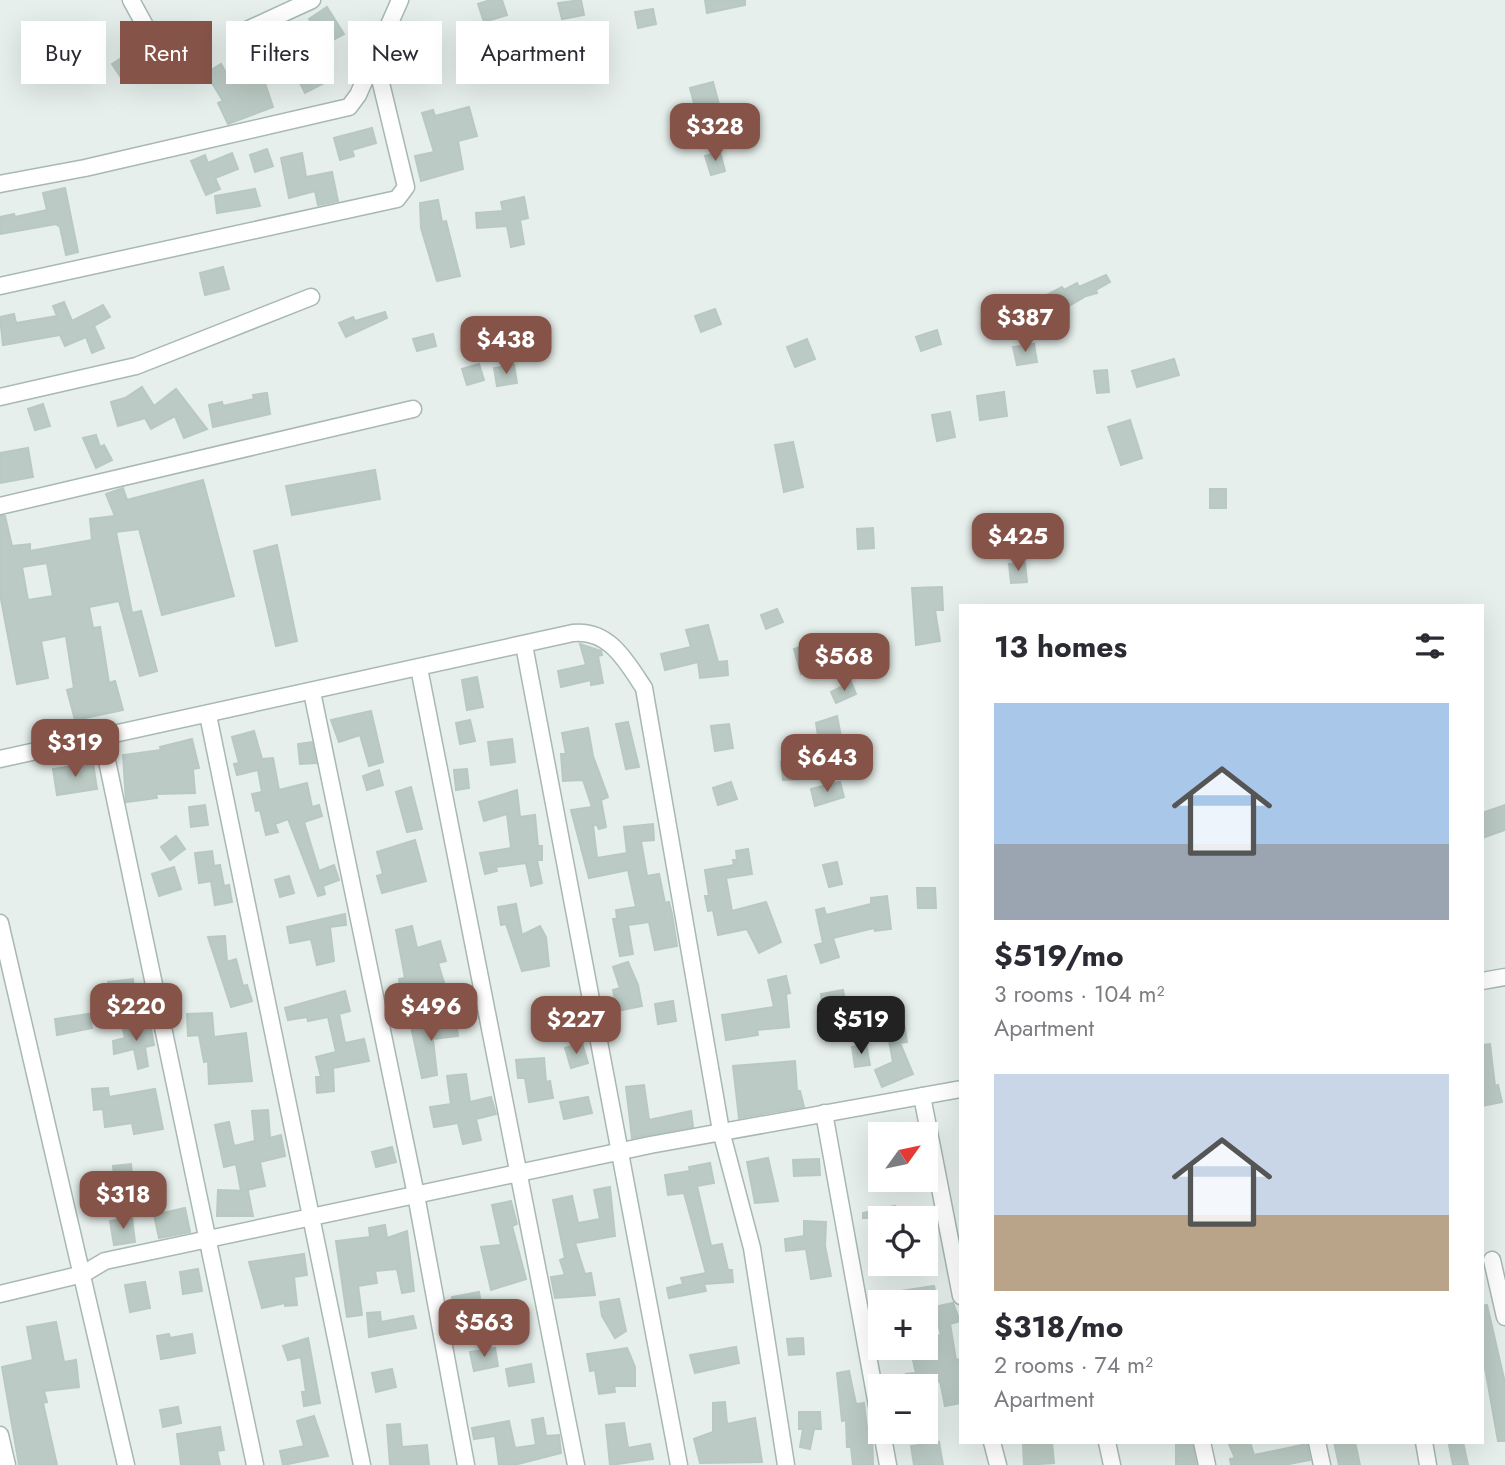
<!DOCTYPE html>
<meta charset="utf-8">
<style>
:root{--surface:#fff;--page:#f7f7f7;--text:#2b2b33;--muted:#7c7c81;--accent:#855347}
body{margin:0;font-family:Jost,sans-serif;background:var(--page);color:var(--text);height:100vh;display:flex;flex-direction:column;font-size:26px;white-space:nowrap}
*{box-sizing:border-box;margin:0}
p{font-size:23px;color:var(--muted)}
.icon{flex:none;width:38px;height:38px;fill:none;stroke:currentColor;stroke-width:2;stroke-linecap:round;stroke-linejoin:round}
.map{position:relative;flex:1;overflow:hidden}
.drawer{position:absolute;left:959px;top:604px;width:525px;height:840px;display:flex;flex-direction:column;background:var(--surface);border-radius:0px;box-shadow:0 7px 28px #0002}
.drawer>*{flex:none}
.top-card{position:absolute;left:21px;top:21px;width:665px;height:63px;display:flex;gap:14px}
.needle{width:46px;rotate:57deg}
.fabs{position:absolute;left:868px;top:1122px;display:grid;gap:14px}
.fabs a{display:grid;place-items:center;width:70px;height:70px;border-radius:0px;background:var(--surface);box-shadow:0 7px 28px #0002;font-size:35px}
.price{position:absolute;translate:-50% -60px;padding:0 16px;border-radius:14px;background:var(--accent);color:#fff;font-size:23px;line-height:46px;filter:drop-shadow(0 2px 4px #0008)}
.price::after{content:'';position:absolute;left:50%;top:42px;width:21px;height:16px;margin-left:-10px;background:inherit;clip-path:polygon(0 0,100% 0,50% 100%)}
.price.on{background:#222;color:#fff}
ul{padding:0;list-style:none}
li{display:grid;align-content:center;gap:14px;height:371px;padding:0 35px}
li span{display:grid;place-items:center;height:217px;border-radius:0px;color:#555}
li>.icon{margin-inline-start:auto}
span .icon{width:126px;height:126px;fill:#fffc;stroke-width:1}
li b{font-size:30px}
h2{display:flex;justify-content:space-between;align-items:center;height:84px;padding:0 35px;font-size:30px}
.pill{padding:0 24px;border-radius:0px;background:var(--surface);box-shadow:0 7px 28px #0002;font-size:24px;line-height:63px}
.pill.on{background:var(--accent);color:#fff}
.map>svg:first-child{display:block}
.building{fill:#bbcac4;stroke:#b8c9c2;stroke-width:2;fill-rule:evenodd}
.lines{fill:none;stroke-linecap:round;stroke-linejoin:round}
.street-casing{stroke:#a8b8b2;stroke-width:19}
.street{stroke:#fff;stroke-width:16}
</style>
<div class="map">
<svg width="1505" height="1465" viewBox="0 0 1505 1465">
<rect width="100%" height="100%" fill="#e6efeb"/>
<g class="building">
<path d="M490 0H502L507 15 484 22 478 4Z"/>
<path d="M581 0 584 15 562 19 558 3Z"/>
<path d="M705 0H745V5L707 13Z"/>
<path d="M327 7 344 34 308 53 324 83 305 93 285 53 319 35 309 19Z"/>
<path d="M653 9 656 24 638 28 635 12Z"/>
<path d="M526 28 534 54 520 58 512 32Z"/>
<path d="M275 34 286 59 267 67 256 43Z"/>
<path d="M137 48 146 62 122 79 112 64Z"/>
<path d="M221 64 232 83 262 74 273 107 228 124 218 103 223 101 206 73Z"/>
<path d="M713 82 725 127 706 132 701 110 696 111 690 88Z"/>
<path d="M469 107 477 136 458 141 463 169 421 181 415 156 434 152 422 113 433 110 435 116Z"/>
<path d="M372 128 376 143 352 150 354 156 340 160 334 138Z"/>
<path d="M267 149 273 166 255 172 250 155Z"/>
<path d="M720 152 725 171 711 175 705 156Z"/>
<path d="M232 153 238 169 215 178 220 189 206 195 191 161 205 155 208 163Z"/>
<path d="M302 153 306 177 332 172 338 201 318 205 315 191 289 198 281 158Z"/>
<path d="M65 188 78 252 66 255 60 227 56 224 0 234V217L14 214 15 217 47 210 43 193Z"/>
<path d="M255 189 260 206 217 213 215 196Z"/>
<path d="M524 197 528 218 520 220 524 244 511 247 507 226 477 228 476 213 503 211 501 202Z"/>
<path d="M438 200 442 222 446 221 460 276 437 281 421 228 420 203Z"/>
<path d="M223 267 229 289 205 295 200 273Z"/>
<path d="M1106 275 1110 282 1096 290 1097 293 1086 296 1052 316 1043 297 1062 287 1064 290 1077 283 1079 287Z"/>
<path d="M64 302 72 321 103 305 110 317 94 326 104 348 92 353 86 337 65 346 60 335 3 345 0 317 14 314 16 323 57 316 53 306Z"/>
<path d="M1007 305 1012 326 992 331 986 310Z"/>
<path d="M715 309 721 324 701 332 695 316Z"/>
<path d="M385 312 387 318 346 337 339 323 353 317 355 321Z"/>
<path d="M937 330 941 344 921 351 916 337Z"/>
<path d="M433 334 436 346 417 351 413 339Z"/>
<path d="M807 339 815 359 795 367 787 347Z"/>
<path d="M1034 344 1037 362 1017 365 1013 347Z"/>
<path d="M1174 359 1179 375 1137 387 1132 371Z"/>
<path d="M479 364 484 380 467 385 462 369Z"/>
<path d="M514 365 517 383 497 386 494 368Z"/>
<path d="M1107 370 1109 392 1097 393 1094 371Z"/>
<path d="M142 387 154 406 176 389 207 429 184 438 175 416 151 429 145 418 118 426 111 402 125 398Z"/>
<path d="M1004 392 1007 416 980 420 977 396Z"/>
<path d="M267 393 270 414 213 427 209 405 222 402 223 406 254 399 253 395Z"/>
<path d="M43 404 50 426 35 430 28 409Z"/>
<path d="M950 412 955 437 937 441 932 415Z"/>
<path d="M1130 420 1142 458 1121 465 1108 427Z"/>
<path d="M96 435 100 447 104 445 112 460 96 468 83 438Z"/>
<path d="M793 442 803 487 784 492 775 445Z"/>
<path d="M28 448 33 477 0 483V453Z"/>
<path d="M375 470 380 499 292 515 286 486Z"/>
<path d="M203 480 234 596 162 615 139 529 116 532 132 613 141 611 157 671 140 676 119 601 89 607 93 628 100 627 109 683 115 681 123 710 75 720 67 690 74 688 66 636 41 641 48 678 17 684 0 594V516H5L12 546 30 544V551L92 540 90 519 115 516 106 494 123 488 127 500ZM47 563 53 596 28 600 22 567Z"/>
<rect x="1210" y="489" width="16" height="19"/>
<path d="M873 528 874 548 858 549 857 529Z"/>
<path d="M277 545 297 641 276 646 254 551Z"/>
<path d="M1025 563 1027 582 1011 583 1009 564Z"/>
<path d="M942 587 943 610H935L940 641 916 645 912 588Z"/>
<path d="M777 609 783 622 766 629 761 615Z"/>
<path d="M708 625 718 662 727 661 728 675 700 678 698 662 665 670 661 654 691 647 686 630Z"/>
<path d="M823 641 830 666 801 674 794 649Z"/>
<path d="M580 644 601 651 602 655 598 656 603 683 591 685V680L561 687 558 671 586 665Z"/>
<path d="M477 677 483 707 467 710 462 680Z"/>
<path d="M851 682 856 694 836 703 831 692Z"/>
<path d="M371 711 383 762 369 766 360 735 339 742 331 720Z"/>
<path d="M837 716 844 752 848 751 854 767 841 775 832 747 820 748 816 723Z"/>
<path d="M470 720 475 741 460 744 456 723Z"/>
<path d="M628 722 639 767 626 769 616 724Z"/>
<path d="M729 724 733 748 715 751 711 726Z"/>
<path d="M588 728 593 756 608 797 601 800 606 827 599 829 597 825H593L597 858 627 853 624 827 653 824 654 840 641 841 647 876 659 874 665 903 669 902 672 914 677 946 655 950 649 922 628 925 633 954 620 956 613 919H617L616 910 636 907 628 870 589 878 571 810 592 807 583 780 563 781 561 754H566L562 733Z"/>
<path d="M254 731 262 759 273 758 279 790 307 783 312 807 319 805 322 816 304 822 319 871 334 865 339 880 323 886 325 894 318 896 288 819 275 824 278 832 266 835 260 810 256 811 252 794 262 792 258 770 237 775 234 764 239 763 232 737Z"/>
<path d="M192 739 199 768 193 769 195 793 156 794 157 798 126 802 123 755 161 750 160 747Z"/>
<path d="M512 739 515 762 491 765 488 742Z"/>
<path d="M312 742 316 763 300 764 298 744Z"/>
<path d="M811 759 815 778 783 780 781 762Z"/>
<path d="M93 763 97 789 57 795 53 769Z"/>
<path d="M467 769 469 788 456 790 454 770Z"/>
<path d="M379 770 383 785 367 790 363 776Z"/>
<path d="M731 782 737 799 718 805 713 788Z"/>
<path d="M840 782 844 797 815 806 811 789Z"/>
<path d="M411 787 422 829 407 832 396 792Z"/>
<path d="M517 790 520 817 535 815 538 846H542V860H537L542 883 531 886 526 863 496 867 497 871 485 874 480 853 511 848 507 814 484 821 479 802Z"/>
<path d="M205 805 208 825 191 827 189 807Z"/>
<path d="M1505 805V830L1482 838V813Z"/>
<path d="M176 836 185 849 170 860 161 847Z"/>
<path d="M415 840 426 881 382 893 377 876 383 874 377 852Z"/>
<path d="M748 849 752 874 726 878 732 911 766 902 781 942 759 953 747 929 718 935 713 910 708 911 705 896H709L705 870 734 865 733 860H737L736 851Z"/>
<path d="M212 851 214 866 220 865 224 886 229 885 232 902 215 905 211 881 199 883 195 853Z"/>
<path d="M837 862 842 884 829 887 823 865Z"/>
<path d="M174 867 181 889 159 896 152 874Z"/>
<path d="M289 876 294 893 280 897 275 880Z"/>
<path d="M917 888H935L936 908H918Z"/>
<path d="M887 896 891 929 875 931 874 928 833 938 839 957 821 963 815 945 823 943 816 910 824 908 826 915 871 904V898Z"/>
<path d="M516 904 522 935 540 926 546 937 549 966 522 971 506 924 501 925 498 907Z"/>
<path d="M345 914 346 925 330 927 334 961 317 965 311 939 290 943 287 927Z"/>
<path d="M412 926 417 948 440 941 446 961 438 963 445 986 401 994 399 979 405 978 396 930Z"/>
<path d="M225 936 227 962 236 959 243 986 247 985 252 1001 231 1007 208 937Z"/>
<path d="M628 962 638 985 642 1006 617 1011 613 990 620 988 613 967Z"/>
<path d="M786 976 790 993 786 994 789 1027 757 1030 758 1035 726 1040 722 1015 774 1007 768 980Z"/>
<path d="M133 979 135 1002 110 1004 108 982Z"/>
<path d="M843 990 846 1006 836 1008 842 1038 826 1041 821 994Z"/>
<path d="M345 991 350 1011 339 1014 345 1043 364 1039 369 1061 333 1068 334 1091 317 1093 316 1077H321L316 1057 336 1052 328 1017 308 1021 307 1017 288 1020 285 1008Z"/>
<path d="M673 1001 676 1021 658 1024 655 1004Z"/>
<path d="M902 1012 907 1042 900 1043 913 1074 882 1087 875 1070 893 1062 885 1019Z"/>
<path d="M212 1013 214 1037 246 1033 252 1081 209 1084 208 1061 204 1062 199 1035 188 1036 187 1014Z"/>
<path d="M89 1014 92 1028 57 1035 55 1019Z"/>
<path d="M456 1019 458 1036 433 1039 437 1075 422 1078 411 1026Z"/>
<path d="M150 1024 154 1045 145 1047 148 1066 138 1069 134 1049 114 1054 113 1041 125 1038 123 1029Z"/>
<path d="M582 1043 588 1063 571 1068 565 1048Z"/>
<path d="M866 1044 870 1065 855 1067 852 1047Z"/>
<path d="M1490 1044 1495 1086 1498 1085 1502 1102 1482 1106V1045Z"/>
<path d="M544 1058 546 1082 550 1081 553 1098 529 1102 525 1078H518L516 1060Z"/>
<path d="M795 1061 797 1091H800L804 1107 739 1118 733 1066Z"/>
<path d="M466 1074 470 1102 491 1097 496 1114 476 1119 481 1140 463 1144 458 1123 434 1127 430 1107 451 1104 447 1076Z"/>
<path d="M644 1085 649 1120 691 1111 693 1127 632 1138 626 1087Z"/>
<path d="M108 1088 109 1097 155 1089 163 1129 134 1134 132 1123 105 1127 103 1109 94 1110 92 1089Z"/>
<path d="M588 1097 592 1113 564 1119 560 1102Z"/>
<path d="M268 1110 270 1138 281 1135 285 1156 260 1162 265 1186 241 1191 236 1164 224 1167 215 1125 229 1122 234 1146 255 1141 252 1111Z"/>
<path d="M392 1147 396 1162 376 1167 372 1152Z"/>
<path d="M768 1158 778 1201 755 1203 747 1162Z"/>
<path d="M819 1159 820 1175 794 1176 793 1160Z"/>
<path d="M710 1163 714 1183 697 1186 711 1246 722 1244 728 1270H732L733 1282 704 1284 706 1291 669 1298 667 1288 683 1284 681 1278 706 1273 684 1193 668 1195 665 1175 690 1171 689 1167Z"/>
<path d="M131 1164 133 1189 115 1190 113 1166Z"/>
<path d="M610 1187 615 1236 575 1243 585 1274 591 1273 595 1295 555 1298 551 1277 565 1275 560 1260 565 1258 553 1200 572 1196 578 1223 600 1219 594 1190Z"/>
<path d="M218 1190 248 1191 253 1216H217Z"/>
<path d="M511 1201 517 1224 512 1226 526 1279 491 1290 481 1247 501 1245 492 1205Z"/>
<path d="M895 1206 898 1218H880V1242L876 1243 870 1218H863V1213Z"/>
<path d="M185 1208 190 1232 159 1238 154 1215Z"/>
<path d="M132 1218 135 1242 114 1245 110 1221Z"/>
<path d="M804 1221 826 1222 825 1246 831 1276 811 1279 806 1249 786 1251 785 1239 804 1236Z"/>
<path d="M385 1225 387 1238 407 1231 414 1291 402 1293 397 1269 375 1271 377 1283 358 1286 362 1315 347 1317 336 1241 370 1237 369 1228Z"/>
<path d="M304 1254 307 1275 294 1277 297 1305 285 1306V1303L262 1308 249 1262Z"/>
<path d="M198 1269 202 1291 183 1294 180 1272Z"/>
<path d="M145 1282 150 1308 130 1312 125 1285Z"/>
<path d="M934 1286 937 1300 896 1302 894 1292Z"/>
<path d="M479 1292 482 1310 473 1311 477 1340 459 1343 452 1297Z"/>
<path d="M619 1299 626 1331 615 1338 602 1316 600 1302Z"/>
<path d="M953 1303 960 1321 950 1324 956 1360 961 1359V1403L945 1406 940 1381 908 1386 906 1374 916 1373 910 1348H934L932 1337 941 1335 934 1307Z"/>
<path d="M1487 1305 1505 1383V1441H1498L1482 1351V1306Z"/>
<path d="M380 1312 381 1322 413 1316 416 1328 369 1337 367 1313Z"/>
<path d="M56 1322 64 1362 76 1360 79 1387 44 1391 47 1402 43 1403 57 1465H19L2 1367 33 1360 27 1327Z"/>
<path d="M169 1334 170 1338 192 1334 195 1353 161 1359 157 1336Z"/>
<path d="M308 1338 320 1403 304 1406 302 1392H306L301 1357 288 1360 283 1346Z"/>
<path d="M803 1338 804 1354 789 1355 787 1339Z"/>
<path d="M736 1347 739 1363 695 1373 690 1355Z"/>
<path d="M495 1348 498 1366 474 1371 470 1352Z"/>
<path d="M627 1348 635 1367V1386H614L615 1392 599 1394 595 1370 590 1371 587 1354Z"/>
<path d="M531 1364 534 1382 509 1386 506 1369Z"/>
<path d="M392 1369 396 1387 376 1392 372 1373Z"/>
<path d="M849 1371 856 1404 864 1403 867 1428 872 1429 873 1465H853L851 1447H847L846 1420 842 1421 837 1373Z"/>
<path d="M725 1402 727 1424 755 1418 762 1462 700 1463 694 1439 713 1432V1403Z"/>
<path d="M178 1407 181 1423 163 1427 160 1410Z"/>
<path d="M799 1412H820L821 1429H814L810 1449 800 1447 803 1429H799Z"/>
<path d="M314 1416 328 1456 283 1465 280 1451 304 1446 297 1421Z"/>
<path d="M543 1418 546 1436 559 1435 561 1453 518 1464 499 1465 495 1436 474 1439 472 1428 509 1421 515 1448 536 1445 532 1420Z"/>
<path d="M624 1423 628 1448 650 1444 653 1459 610 1465 606 1425Z"/>
<path d="M400 1424 402 1447 427 1445 429 1465H390L387 1425Z"/>
<path d="M220 1427 224 1450 217 1451 220 1465H181L177 1434Z"/>
<path d="M939 1442 943 1465H914L911 1446Z"/>
<path d="M1052 1442 1054 1463 1024 1465 1023 1444Z"/>
<path d="M1176 1442H1192L1196 1465H1176Z"/>
<path d="M1228 1442H1250L1254 1455 1307 1444 1310 1460 1284 1465H1231L1230 1459 1235 1458Z"/>
<path d="M1334 1442H1355L1360 1465H1339Z"/>
<path d="M1463 1442 1468 1465H1453L1449 1445Z"/>
</g>
<g class="lines">
<defs>
<g id="street">
<path d="M131 0 155 44"/>
<path d="M236 35 312 0"/>
<path d="M0 184 85 168 349 107 358 95 400 0"/>
<path d="M0 286 397 199 406 187 374 54"/>
<path d="M0 397 136 366 311 297"/>
<path d="M0 506 413 409"/>
<path d="M524 645 679 1465"/>
<path d="M419 668 576 1465"/>
<path d="M312 692 416 1195 466 1465"/>
<path d="M208 715 362 1465"/>
<path d="M102 737 255 1465"/>
<path d="M0 759 573 633C609 629 626 661 644 688L721 1131 752 1248 786 1465"/>
<path d="M0 923 126 1465"/>
<path d="M1482 981 1505 977"/>
<path d="M922 1096 961 1296"/>
<path d="M824 1113 880 1422"/>
<path d="M1492 1260 1505 1317"/>
<path d="M0 1294 83 1274 105 1261 650 1145 961 1089"/>
<path d="M882 1432 888 1465"/>
<path d="M0 1435 7 1465"/>
<path d="M992 1442 998 1465"/>
<path d="M1107 1442 1112 1465"/>
<path d="M1202 1442 1207 1465"/>
<path d="M1317 1442 1322 1465"/>
<path d="M1424 1442 1428 1465"/>
</g>
</defs>
<use href="#street" class="street-casing"/>
<use href="#street" class="street"/>
</g>
</svg>
<div class="fabs">
<a><svg class="needle" viewBox="-14 -14 28 28"><path d="M0-13l5 13h-10z" fill="#e53935"/><path d="M0 13l5-13h-10z" fill="#7c7c81"/></svg></a>
<a><svg class="icon" aria-label="locate" viewBox="0 0 24 24"><circle cx="12" cy="12" r="6"/><path d="M12 2v4M12 18v4M2 12h4M18 12h4"/></svg></a>
<a>+</a>
<a>−</a>
</div>
<b class="price" style="left:715px;top:163px">$328</b>
<b class="price" style="left:1025px;top:354px">$387</b>
<b class="price" style="left:506px;top:376px">$438</b>
<b class="price" style="left:1018px;top:573px">$425</b>
<b class="price" style="left:844px;top:693px">$568</b>
<b class="price" style="left:75px;top:779px">$319</b>
<b class="price" style="left:827px;top:794px">$643</b>
<b class="price" style="left:136px;top:1043px">$220</b>
<b class="price" style="left:431px;top:1043px">$496</b>
<b class="price" style="left:576px;top:1056px">$227</b>
<b class="price on" style="left:861px;top:1056px">$519</b>
<b class="price" style="left:123px;top:1231px">$318</b>
<b class="price" style="left:484px;top:1359px">$563</b>
<div class="top-card">
<a class="pill">Buy</a>
<a class="pill on">Rent</a>
<a class="pill">Filters</a>
<a class="pill">New</a>
<a class="pill">Apartment</a>
</div>
<section class="drawer">
<h2>13 homes<svg class="icon" aria-label="filters" viewBox="0 0 24 24"><path d="M4 7h16M4 17h16"/><circle cx="9" cy="7" r="2"/><circle cx="15" cy="17" r="2"/></svg></h2>
<ul>
<li><span style="background:linear-gradient(#a9c7e8 65%,#9aa5b1 0)"><svg class="icon" aria-label="home" viewBox="0 0 24 24"><path d="M3 11l9-7 9 7M6 9v11h12V9"/></svg></span><div><b>$519/mo</b><p>3 rooms · 104 m²</p><p>Apartment</p></div></li>
<li><span style="background:linear-gradient(#c9d6e8 65%,#b9a48a 0)"><svg class="icon" aria-label="home" viewBox="0 0 24 24"><path d="M3 11l9-7 9 7M6 9v11h12V9"/></svg></span><div><b>$318/mo</b><p>2 rooms · 74 m²</p><p>Apartment</p></div></li>
</ul>
</section>
</div>
